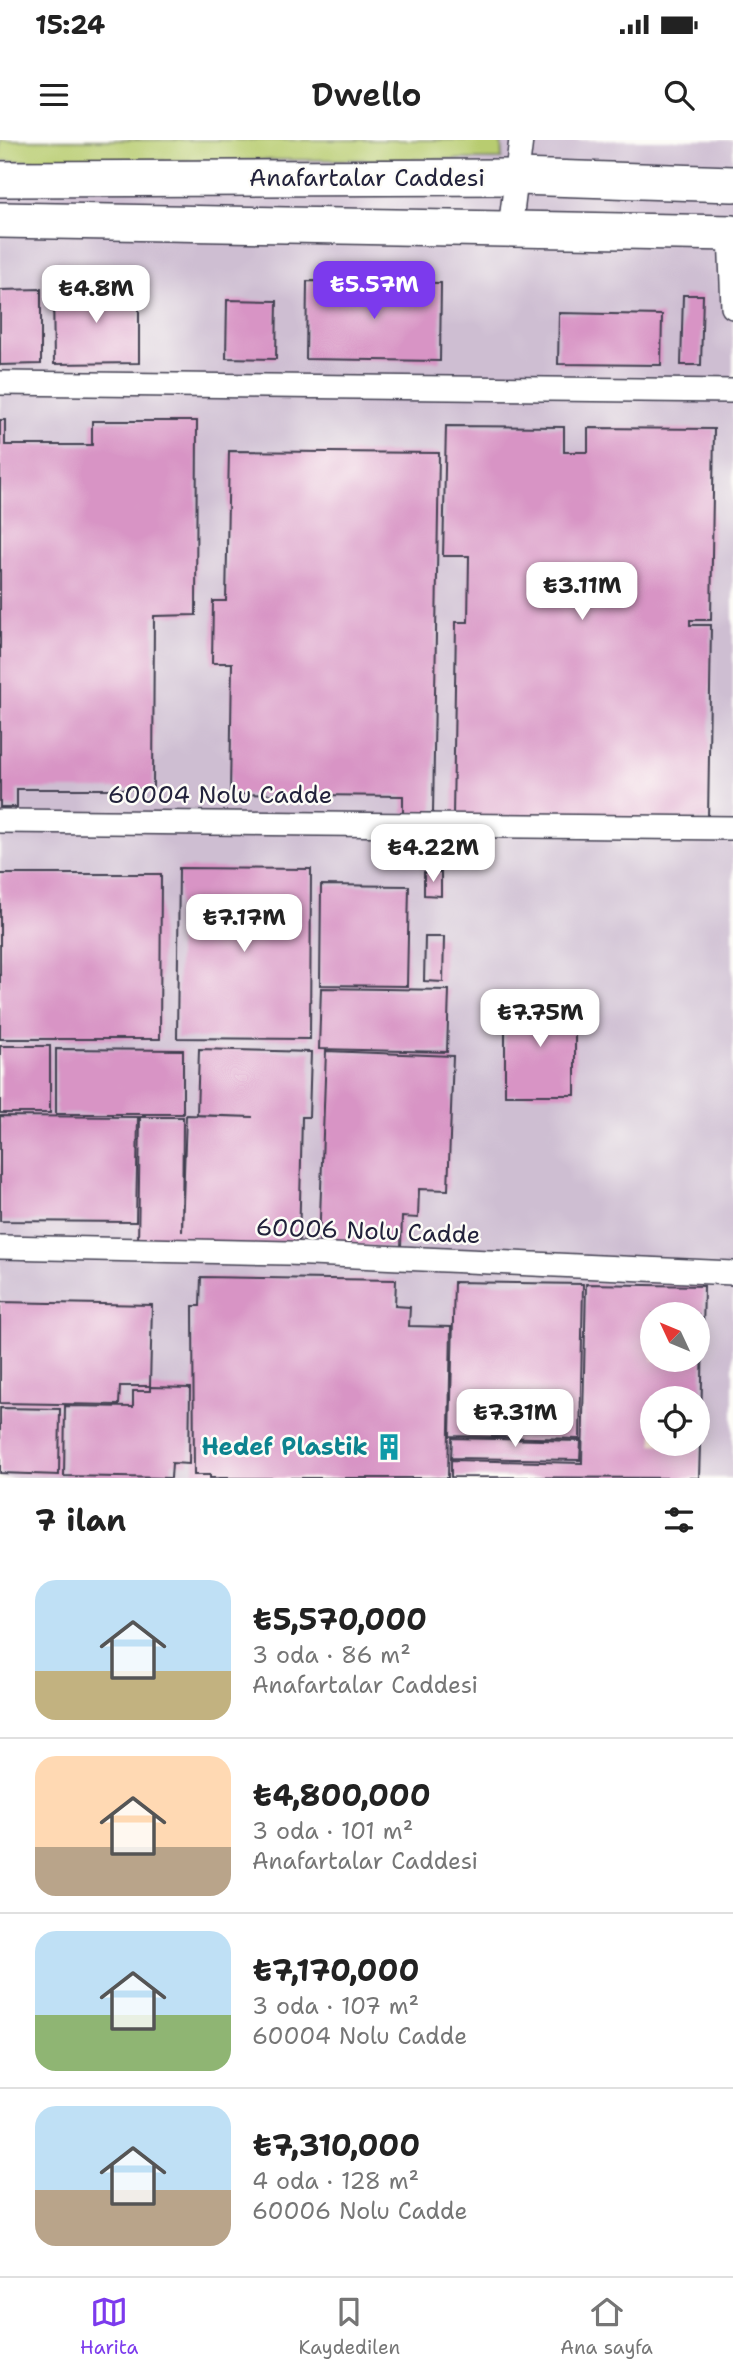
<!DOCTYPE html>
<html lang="tr">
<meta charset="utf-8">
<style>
:root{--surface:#fff;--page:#f6f6f6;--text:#222;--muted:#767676;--line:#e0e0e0;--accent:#7c3aed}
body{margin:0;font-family:"Shantell Sans",sans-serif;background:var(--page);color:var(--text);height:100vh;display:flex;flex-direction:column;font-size:26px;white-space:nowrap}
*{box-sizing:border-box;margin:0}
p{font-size:23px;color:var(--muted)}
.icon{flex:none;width:38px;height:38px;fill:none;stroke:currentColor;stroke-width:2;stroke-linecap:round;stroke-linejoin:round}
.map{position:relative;height:1338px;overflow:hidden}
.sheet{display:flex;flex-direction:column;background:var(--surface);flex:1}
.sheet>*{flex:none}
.needle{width:46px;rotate:314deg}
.tools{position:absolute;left:640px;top:1162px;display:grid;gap:14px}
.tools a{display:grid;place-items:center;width:70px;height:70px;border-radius:50%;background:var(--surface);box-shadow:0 4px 18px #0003;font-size:35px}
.price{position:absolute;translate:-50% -60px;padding:0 16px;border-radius:14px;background:#fff;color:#222;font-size:23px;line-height:46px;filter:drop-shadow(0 2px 4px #0008)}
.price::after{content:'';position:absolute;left:50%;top:42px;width:21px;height:16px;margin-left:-10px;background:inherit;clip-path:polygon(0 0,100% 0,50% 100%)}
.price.selected{background:var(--accent);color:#fff}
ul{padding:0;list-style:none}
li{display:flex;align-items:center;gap:21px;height:175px;padding:0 35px}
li+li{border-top:2px solid var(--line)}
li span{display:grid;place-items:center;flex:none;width:196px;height:140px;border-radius:21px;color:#555}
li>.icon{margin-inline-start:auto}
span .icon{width:84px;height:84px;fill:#fffc;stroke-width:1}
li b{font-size:30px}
h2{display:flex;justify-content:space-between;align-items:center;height:84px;padding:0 35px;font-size:30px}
.status{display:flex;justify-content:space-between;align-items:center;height:49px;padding:0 35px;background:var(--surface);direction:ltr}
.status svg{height:19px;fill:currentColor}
header{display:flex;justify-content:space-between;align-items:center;height:91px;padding:0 35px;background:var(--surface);font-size:32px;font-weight:600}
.tabs{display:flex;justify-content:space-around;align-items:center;height:98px;border-top:2px solid var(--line);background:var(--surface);font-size:19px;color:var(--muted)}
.tabs a{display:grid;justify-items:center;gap:4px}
.tabs .selected{color:var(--accent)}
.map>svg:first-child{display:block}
.industrial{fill:#cebed2;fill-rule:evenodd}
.green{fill:#b8cc70;stroke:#6d7756;stroke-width:2}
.building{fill:#d894c5;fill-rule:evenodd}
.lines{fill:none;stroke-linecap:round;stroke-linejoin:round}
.street-casing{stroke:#423f51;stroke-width:26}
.primary-casing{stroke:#423f51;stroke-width:38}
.street{stroke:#fff;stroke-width:23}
.primary{stroke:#fff;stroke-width:35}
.labels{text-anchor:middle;stroke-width:5;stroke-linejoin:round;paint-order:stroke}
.street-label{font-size:24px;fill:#22223b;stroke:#fdfcf7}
.culture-label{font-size:24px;font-weight:bold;fill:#0d838f;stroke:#fdfcf7;text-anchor:end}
</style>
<div class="status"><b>15:24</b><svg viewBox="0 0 49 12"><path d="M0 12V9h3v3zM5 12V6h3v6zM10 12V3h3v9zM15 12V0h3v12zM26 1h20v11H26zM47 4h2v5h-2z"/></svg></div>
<header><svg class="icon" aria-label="menu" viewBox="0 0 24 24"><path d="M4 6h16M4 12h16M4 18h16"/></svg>Dwello<svg class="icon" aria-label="search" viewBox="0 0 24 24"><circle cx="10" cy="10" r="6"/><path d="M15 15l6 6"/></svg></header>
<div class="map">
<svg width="733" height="1338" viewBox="0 0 733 1338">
<rect width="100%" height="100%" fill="#fdfcf7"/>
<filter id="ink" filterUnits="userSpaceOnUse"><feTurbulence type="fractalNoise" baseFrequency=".0143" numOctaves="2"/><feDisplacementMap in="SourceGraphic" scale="14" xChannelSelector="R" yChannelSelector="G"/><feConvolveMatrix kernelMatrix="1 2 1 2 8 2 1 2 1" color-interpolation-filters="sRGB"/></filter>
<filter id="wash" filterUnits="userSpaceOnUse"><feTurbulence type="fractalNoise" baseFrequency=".00686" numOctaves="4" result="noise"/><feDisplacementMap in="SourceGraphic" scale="28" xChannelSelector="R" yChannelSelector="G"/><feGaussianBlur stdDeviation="1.57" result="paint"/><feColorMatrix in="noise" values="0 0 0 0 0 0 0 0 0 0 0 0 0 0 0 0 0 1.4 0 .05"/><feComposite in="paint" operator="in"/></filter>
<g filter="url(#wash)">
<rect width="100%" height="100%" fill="#f7e6cf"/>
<path class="industrial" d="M0 0H733V1338H0ZM653 1174H698V1220H653ZM653 1258H698V1304H653Z"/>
<path class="green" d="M0 0H501L502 19 0 21Z"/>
<g id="blocks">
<g class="building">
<path d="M307 141 441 143 440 221 306 219Z"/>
<path d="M139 146V223L54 224 53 147Z"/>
<path d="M41 149V224L0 225V150Z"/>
<path d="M683 155H703L701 225H681Z"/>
<path d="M227 160 277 161 276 219 226 218Z"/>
<path d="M559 173 662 175 661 225 558 224Z"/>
<path d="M0 280H5V305H92V281H197L196 475 154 476 153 649H17V667H0Z"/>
<path d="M446 286 564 287V312H588V288L714 289 711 480H690V485H711L708 680 453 677 456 482H468L469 416H443Z"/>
<path d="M229 311 439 313 433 673H403V656L230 654 232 523H212L213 461H226Z"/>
<path d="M179 728 311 729 310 899 177 898Z"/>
<path d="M424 732H441V756L424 755Z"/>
<path d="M0 734H161L160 899H0Z"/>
<path d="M321 745 409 746 407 846 320 845Z"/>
<path d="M425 797H444L443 842 424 841Z"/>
<path d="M321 848 449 850 447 912 319 909Z"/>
<rect x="505" y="864" width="70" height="91"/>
<rect x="0" y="906" width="50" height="67"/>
<path d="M56 909 183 910V974H56Z"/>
<path d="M199 909 311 912 309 977H302L299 1106 138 1105 140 977H183L182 1092 186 975 253 977 197 975Z"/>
<path d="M326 911 453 916 448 1050 419 1049 418 1078 402 1077 401 1107 319 1105Z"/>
<path d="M0 976 138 977 136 1082 0 1081Z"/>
<path d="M201 1137 396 1140 395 1166 410 1167 409 1186 451 1187 448 1338H210V1335H194L193 1166H200Z"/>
<path d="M454 1142 583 1144 580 1299 450 1296Z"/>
<path d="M586 1144 704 1146 701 1288 698 1258H653V1304H700L699 1338 451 1337V1320L582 1323ZM653 1174H698V1220H653Z"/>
<path d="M0 1162 152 1165 150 1246H120L119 1265 0 1263Z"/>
<path d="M150 1247 190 1248 189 1324 172 1323 171 1338 64 1336 65 1266 133 1267V1251H150Z"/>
<path d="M0 1268 60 1269 59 1335 0 1333Z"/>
<path d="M452 1298 581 1301 580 1320 451 1318Z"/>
</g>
</g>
</g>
<g filter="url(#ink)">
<use href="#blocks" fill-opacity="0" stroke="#423f51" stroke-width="2"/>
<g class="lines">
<defs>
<g id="street">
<path d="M510 89 521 0"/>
<path d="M730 93 733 167"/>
<path d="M0 243 733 251"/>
<path d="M0 681 733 688"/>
<path d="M0 1107 288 1113 733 1133"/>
</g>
<g id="primary">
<path d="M0 39 518 37 733 44"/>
<path d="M0 80 733 93"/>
</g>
</defs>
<use href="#street" class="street-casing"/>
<use href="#primary" class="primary-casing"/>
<use href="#street" class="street"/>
<use href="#primary" class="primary"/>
</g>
</g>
<defs>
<symbol id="building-bare" viewBox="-9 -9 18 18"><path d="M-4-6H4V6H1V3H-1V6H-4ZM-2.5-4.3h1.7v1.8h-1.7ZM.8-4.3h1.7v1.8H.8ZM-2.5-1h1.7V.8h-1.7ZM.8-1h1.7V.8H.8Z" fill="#0f9aa8" stroke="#fdfcf7" stroke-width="2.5" paint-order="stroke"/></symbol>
</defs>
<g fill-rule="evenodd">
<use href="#building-bare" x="370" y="1288" width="38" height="38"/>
</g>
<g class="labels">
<g class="street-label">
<text x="367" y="46">Anafartalar Caddesi</text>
<text x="220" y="663">60004 Nolu Cadde</text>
<text transform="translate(368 1091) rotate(2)" y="8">60006 Nolu Cadde</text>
</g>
<g class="culture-label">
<text x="368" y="1315">Hedef Plastik</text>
</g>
</g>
</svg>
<div class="tools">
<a><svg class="needle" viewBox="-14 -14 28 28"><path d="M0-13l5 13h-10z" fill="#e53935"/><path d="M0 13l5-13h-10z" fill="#767676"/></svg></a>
<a><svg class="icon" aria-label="locate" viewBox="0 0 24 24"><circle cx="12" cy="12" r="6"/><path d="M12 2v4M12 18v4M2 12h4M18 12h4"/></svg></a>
</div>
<b class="price selected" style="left:374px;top:181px">₺5.57M</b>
<b class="price" style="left:96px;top:185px">₺4.8M</b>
<b class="price" style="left:582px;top:482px">₺3.11M</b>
<b class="price" style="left:433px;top:744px">₺4.22M</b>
<b class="price" style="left:244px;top:814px">₺7.17M</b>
<b class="price" style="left:540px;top:909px">₺7.75M</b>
<b class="price" style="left:515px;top:1309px">₺7.31M</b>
</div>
<section class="sheet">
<h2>7 ilan<svg class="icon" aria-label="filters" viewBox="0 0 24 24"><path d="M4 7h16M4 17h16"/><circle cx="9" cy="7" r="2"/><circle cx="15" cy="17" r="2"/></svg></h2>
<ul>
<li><span style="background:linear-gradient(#bfe0f5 65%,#c2b280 0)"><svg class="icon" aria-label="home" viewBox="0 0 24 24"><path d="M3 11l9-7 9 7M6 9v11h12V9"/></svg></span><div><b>₺5,570,000</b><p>3 oda · 86 m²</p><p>Anafartalar Caddesi</p></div></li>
<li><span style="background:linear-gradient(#ffd9b3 65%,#b9a48a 0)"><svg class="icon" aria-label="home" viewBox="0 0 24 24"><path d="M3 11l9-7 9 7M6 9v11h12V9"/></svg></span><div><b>₺4,800,000</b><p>3 oda · 101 m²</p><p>Anafartalar Caddesi</p></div></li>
<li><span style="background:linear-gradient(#bfe0f5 60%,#8fb573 0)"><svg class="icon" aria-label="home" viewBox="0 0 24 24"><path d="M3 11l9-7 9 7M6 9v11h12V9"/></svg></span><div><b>₺7,170,000</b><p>3 oda · 107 m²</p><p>60004 Nolu Cadde</p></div></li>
<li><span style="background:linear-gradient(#bfe0f5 60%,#b9a48a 0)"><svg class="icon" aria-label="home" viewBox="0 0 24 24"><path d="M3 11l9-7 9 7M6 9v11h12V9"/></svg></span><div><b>₺7,310,000</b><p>4 oda · 128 m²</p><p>60006 Nolu Cadde</p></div></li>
</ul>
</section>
<nav class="tabs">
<a class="selected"><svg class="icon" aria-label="map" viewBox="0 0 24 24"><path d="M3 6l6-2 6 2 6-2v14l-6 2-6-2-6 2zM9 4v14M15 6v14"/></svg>Harita</a>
<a><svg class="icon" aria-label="saved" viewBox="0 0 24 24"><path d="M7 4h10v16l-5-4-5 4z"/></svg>Kaydedilen</a>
<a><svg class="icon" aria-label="home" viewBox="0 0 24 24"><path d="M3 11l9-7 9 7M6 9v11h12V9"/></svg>Ana sayfa</a>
</nav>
